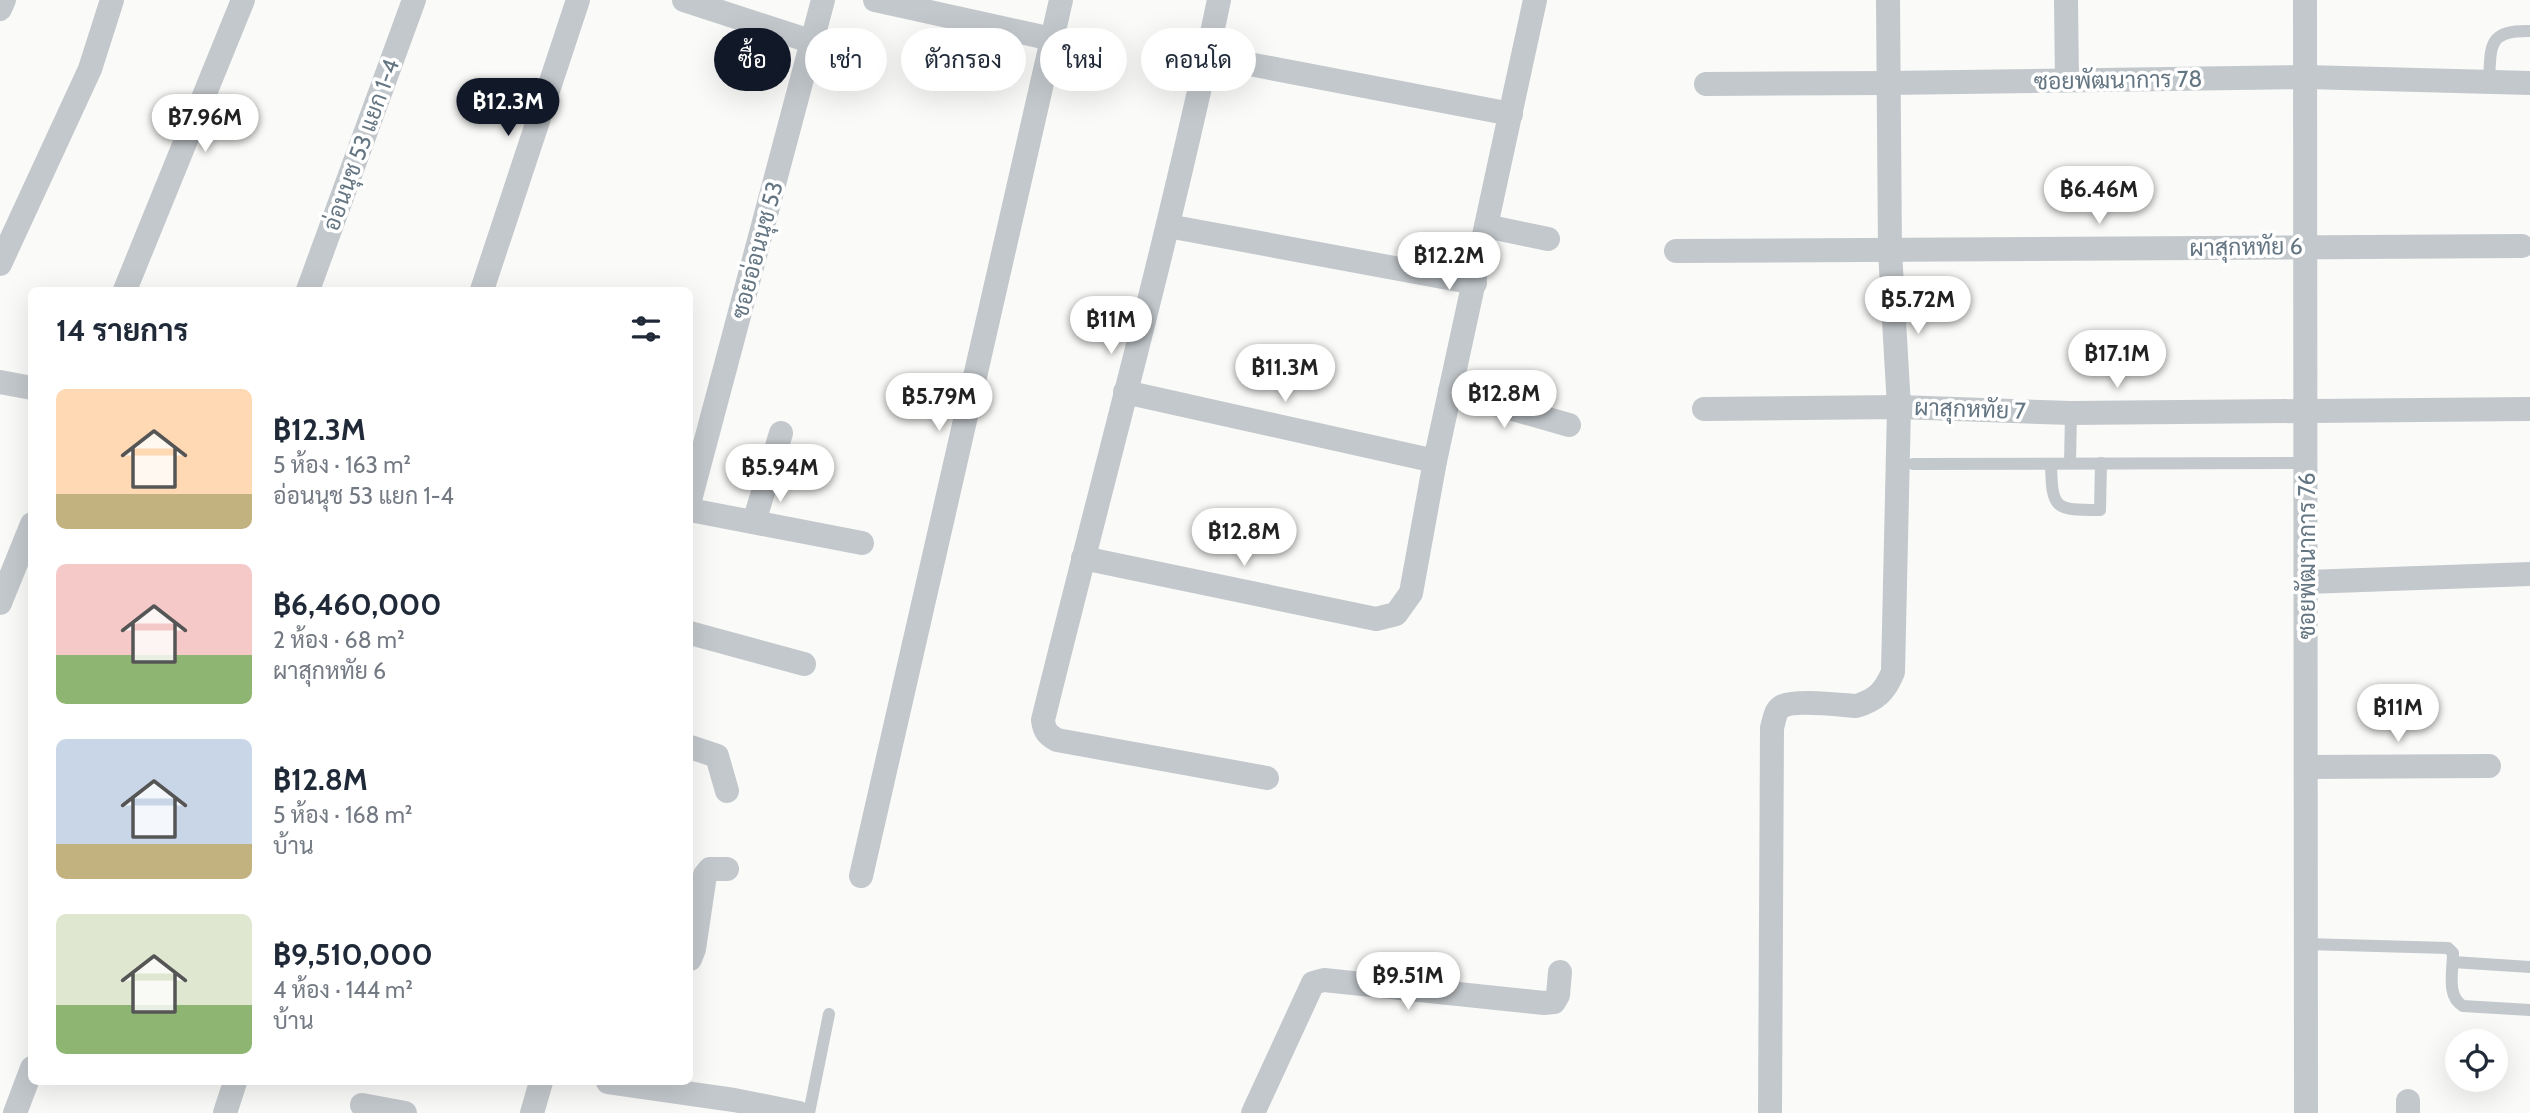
<!DOCTYPE html>
<html lang="th">
<meta charset="utf-8">
<style>
:root{--surface:#fff;--page:#f2f2f3;--text:#1f2937;--muted:#747a83;--accent:#111827}
body{margin:0;font-family:Cabin,Sarabun,sans-serif;background:var(--page);color:var(--text);height:100vh;display:flex;flex-direction:column;font-size:26px;white-space:nowrap}
*{box-sizing:border-box;margin:0}
p{font-size:23px;color:var(--muted)}
.icon{flex:none;width:38px;height:38px;fill:none;stroke:currentColor;stroke-width:2;stroke-linecap:round;stroke-linejoin:round}
.map{position:relative;flex:1;overflow:hidden}
.sheet{position:absolute;left:28px;top:287px;width:665px;height:798px;display:flex;flex-direction:column;background:var(--surface);border-radius:10px;box-shadow:0 7px 28px #0002}
.sheet>*{flex:none}
.hud{position:absolute;left:714px;top:28px;width:665px;height:63px;display:flex;gap:14px}
.fabs{position:absolute;left:2445px;top:1029px;display:grid;gap:14px}
.fabs a{display:grid;place-items:center;width:63px;height:63px;border-radius:50%;background:var(--surface);box-shadow:0 7px 28px #0002;font-size:35px}
.price{position:absolute;translate:-50% -60px;padding:0 16px;border-radius:24px;background:#fff;color:#222;font-size:23px;line-height:46px;filter:drop-shadow(0 2px 4px #0008)}
.price::after{content:'';position:absolute;left:50%;top:42px;width:21px;height:16px;margin-left:-10px;background:inherit;clip-path:polygon(0 0,100% 0,50% 100%)}
.price.active{background:var(--accent);color:#fff}
ul{padding:0;list-style:none}
li{display:flex;align-items:center;gap:21px;height:175px;padding:0 28px}
li span{display:grid;place-items:center;flex:none;width:196px;height:140px;border-radius:10px;color:#555}
li>.icon{margin-inline-start:auto}
span .icon{width:84px;height:84px;fill:#fffc;stroke-width:1}
li b{font-size:30px}
h2{display:flex;justify-content:space-between;align-items:center;height:84px;padding:0 28px;font-size:30px}
.chip{padding:0 24px;border-radius:32px;background:var(--surface);box-shadow:0 7px 28px #0002;font-size:24px;line-height:63px}
.chip.active{background:var(--accent);color:#fff}
.map>svg:first-child{display:block}
.lines{fill:none;stroke-linecap:round;stroke-linejoin:round}
.lane{stroke:#c3c8cc;stroke-width:12}
.street{stroke:#c3c8cc;stroke-width:24}
.labels{text-anchor:middle;stroke-width:7;stroke-linejoin:round;paint-order:stroke}
.street-label{font-size:23px;fill:#657683;stroke:#fff}
</style>
<div class="map">
<svg width="2530" height="1113" viewBox="0 0 2530 1113">
<rect width="100%" height="100%" fill="#fafaf8"/>
<g class="lines">
<g class="lane">
<path d="M2489 82C2491 46 2487 30 2530 31"/>
<path d="M2070 463 2071 413"/>
<path d="M1913 464 2306 463"/>
<path d="M2051 464C2052 510 2055 510 2100 510L2101 463"/>
<path d="M2306 944 2448 948 2453 953C2453 971 2446 996 2463 1006L2530 1010"/>
<path d="M2453 962 2530 967"/>
<path d="M809 1113 829 1014"/>
</g>
<g class="street">
<path d="M684 0 813 42"/>
<path d="M875 0 1052 39"/>
<path d="M1219 0C1168 242 1102 480 1043 720 1044 731 1048 735 1057 740L1267 778"/>
<path d="M2066 0 2067 81"/>
<path d="M2305 0 2306 1113"/>
<path d="M0 9 4 0"/>
<path d="M1207 56 1511 114"/>
<path d="M1706 84 1888 83 2306 77 2530 83"/>
<path d="M1168 226 1475 283"/>
<path d="M1486 226 1548 239"/>
<path d="M1676 251 2522 246"/>
<path d="M0 264 90 69 112 0"/>
<path d="M125 290 243 0"/>
<path d="M308 290 414 0"/>
<path d="M482 290 578 0"/>
<path d="M0 382 32 388"/>
<path d="M1450 391 1569 425"/>
<path d="M1125 392 1435 461"/>
<path d="M1704 409 1899 407 2071 413 2530 409"/>
<path d="M690 500 823 0"/>
<path d="M690 510 862 543"/>
<path d="M754 522 781 433"/>
<path d="M1083 558 1376 619 1396 614 1411 593 1435 461 1535 0"/>
<path d="M2307 582 2530 574"/>
<path d="M0 603 32 524"/>
<path d="M690 633 804 664"/>
<path d="M690 747 717 756 727 791"/>
<path d="M2307 767 2489 766"/>
<path d="M861 876 1061 0"/>
<path d="M690 959 694 949 705 875 710 869H727"/>
<path d="M608 1082 734 1100 799 1113"/>
<path d="M362 1105 405 1113"/>
<path d="M15 1113 32 1068"/>
<path d="M225 1113 235 1082"/>
<path d="M532 1113 541 1082"/>
<path d="M1253 1113 1313 983 1324 980 1544 1003 1554 1002 1558 995 1560 972"/>
<path d="M1770 1113 1772 728C1774 721 1775 711 1781 707 1793 699 1841 705 1856 706 1877 700 1885 691 1893 672L1899 407 1890 251 1888 0"/>
<path d="M2408 1113V1101"/>
</g>
</g>
<g class="labels">
<g class="street-label">
<text transform="translate(2118 80) rotate(-1)" y="8">ซอยพัฒนาการ 78</text>
<text transform="translate(361 145) rotate(-70)" y="8">อ่อนนุช 53 แยก 1-4</text>
<text transform="translate(2246 247) rotate(-1)" y="8">ผาสุกหทัย 6</text>
<text transform="translate(757 250) rotate(-75)" y="8">ซอยอ่อนนุช 53</text>
<text transform="translate(1970 409) rotate(2)" y="8">ผาสุกหทัย 7</text>
<text transform="translate(2307 556) rotate(-90)" y="8">ซอยพัฒนาการ 76</text>
</g>
</g>
</svg>
<div class="fabs">
<a><svg class="icon" aria-label="locate" viewBox="0 0 24 24"><circle cx="12" cy="12" r="6"/><path d="M12 2v4M12 18v4M2 12h4M18 12h4"/></svg></a>
</div>
<b class="price active" style="left:508px;top:138px">฿12.3M</b>
<b class="price" style="left:205px;top:154px">฿7.96M</b>
<b class="price" style="left:2099px;top:226px">฿6.46M</b>
<b class="price" style="left:1449px;top:292px">฿12.2M</b>
<b class="price" style="left:1918px;top:336px">฿5.72M</b>
<b class="price" style="left:1111px;top:356px">฿11M</b>
<b class="price" style="left:2117px;top:390px">฿17.1M</b>
<b class="price" style="left:1285px;top:404px">฿11.3M</b>
<b class="price" style="left:1504px;top:430px">฿12.8M</b>
<b class="price" style="left:939px;top:433px">฿5.79M</b>
<b class="price" style="left:780px;top:504px">฿5.94M</b>
<b class="price" style="left:1244px;top:568px">฿12.8M</b>
<b class="price" style="left:2398px;top:744px">฿11M</b>
<b class="price" style="left:1408px;top:1012px">฿9.51M</b>
<div class="hud">
<a class="chip active">ซื้อ</a>
<a class="chip">เช่า</a>
<a class="chip">ตัวกรอง</a>
<a class="chip">ใหม่</a>
<a class="chip">คอนโด</a>
</div>
<section class="sheet">
<h2>14 รายการ<svg class="icon" aria-label="filters" viewBox="0 0 24 24"><path d="M4 7h16M4 17h16"/><circle cx="9" cy="7" r="2"/><circle cx="15" cy="17" r="2"/></svg></h2>
<ul>
<li><span style="background:linear-gradient(#ffd9b3 75%,#c2b280 0)"><svg class="icon" aria-label="home" viewBox="0 0 24 24"><path d="M3 11l9-7 9 7M6 9v11h12V9"/></svg></span><div><b>฿12.3M</b><p>5 ห้อง · 163 m²</p><p>อ่อนนุช 53 แยก 1-4</p></div></li>
<li><span style="background:linear-gradient(#f6c9c9 65%,#8fb573 0)"><svg class="icon" aria-label="home" viewBox="0 0 24 24"><path d="M3 11l9-7 9 7M6 9v11h12V9"/></svg></span><div><b>฿6,460,000</b><p>2 ห้อง · 68 m²</p><p>ผาสุกหทัย 6</p></div></li>
<li><span style="background:linear-gradient(#c9d6e8 75%,#c2b280 0)"><svg class="icon" aria-label="home" viewBox="0 0 24 24"><path d="M3 11l9-7 9 7M6 9v11h12V9"/></svg></span><div><b>฿12.8M</b><p>5 ห้อง · 168 m²</p><p>บ้าน</p></div></li>
<li><span style="background:linear-gradient(#dfe7d0 65%,#8fb573 0)"><svg class="icon" aria-label="home" viewBox="0 0 24 24"><path d="M3 11l9-7 9 7M6 9v11h12V9"/></svg></span><div><b>฿9,510,000</b><p>4 ห้อง · 144 m²</p><p>บ้าน</p></div></li>
</ul>
</section>
</div>
